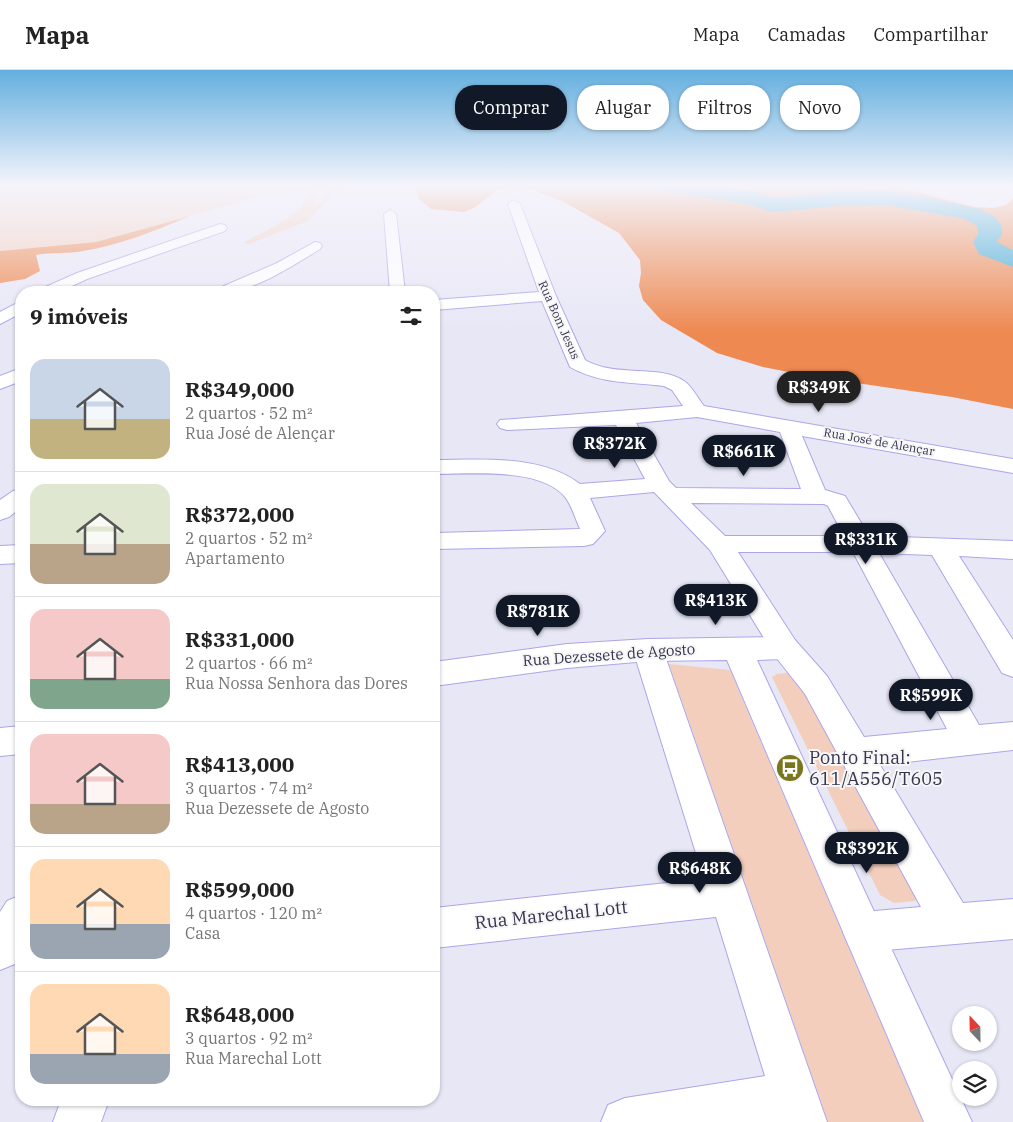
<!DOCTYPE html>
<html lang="pt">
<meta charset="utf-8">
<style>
:root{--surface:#fff;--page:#f2f2f2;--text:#222;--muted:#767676;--line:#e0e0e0;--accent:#111827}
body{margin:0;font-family:"IBM Plex Serif",serif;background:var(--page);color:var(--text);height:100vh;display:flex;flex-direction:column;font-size:19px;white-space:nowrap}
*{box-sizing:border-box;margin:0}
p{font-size:16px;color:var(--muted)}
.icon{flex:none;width:28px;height:28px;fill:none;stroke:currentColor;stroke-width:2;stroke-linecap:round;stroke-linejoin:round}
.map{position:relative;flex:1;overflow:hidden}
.sheet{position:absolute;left:15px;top:216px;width:425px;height:820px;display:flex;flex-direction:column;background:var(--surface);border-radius:20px;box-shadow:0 1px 4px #0004}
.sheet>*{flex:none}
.hud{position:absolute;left:455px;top:15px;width:475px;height:45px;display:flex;gap:10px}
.needle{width:32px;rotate:338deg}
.buttons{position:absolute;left:952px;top:936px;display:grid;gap:10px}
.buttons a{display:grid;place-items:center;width:45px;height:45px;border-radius:50%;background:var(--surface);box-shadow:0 1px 4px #0004;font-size:25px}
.price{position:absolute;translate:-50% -42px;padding:0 11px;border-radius:18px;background:var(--accent);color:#fff;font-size:16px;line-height:32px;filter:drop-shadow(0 1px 2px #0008)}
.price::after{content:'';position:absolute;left:50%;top:30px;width:15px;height:11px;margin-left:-8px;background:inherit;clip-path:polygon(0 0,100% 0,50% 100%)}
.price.active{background:#222;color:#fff}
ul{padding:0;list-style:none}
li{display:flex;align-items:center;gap:15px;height:125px;padding:0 15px}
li+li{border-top:1px solid var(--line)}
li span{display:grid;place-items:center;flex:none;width:140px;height:100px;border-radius:15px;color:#555}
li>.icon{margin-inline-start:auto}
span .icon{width:60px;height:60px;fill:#fffc;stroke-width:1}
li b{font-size:21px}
h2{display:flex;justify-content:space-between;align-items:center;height:60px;padding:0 15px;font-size:21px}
.pill{padding:0 18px;border-radius:20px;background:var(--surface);box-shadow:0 1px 4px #0004;font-size:18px;line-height:45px}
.pill.active{background:var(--accent);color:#fff}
header{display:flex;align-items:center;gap:30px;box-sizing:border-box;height:70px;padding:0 25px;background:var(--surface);border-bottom:1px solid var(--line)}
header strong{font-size:24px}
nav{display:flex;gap:28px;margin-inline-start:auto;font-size:18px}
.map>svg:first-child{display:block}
.green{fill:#f3cebc}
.forest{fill:#ee8951}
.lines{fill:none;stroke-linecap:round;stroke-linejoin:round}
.river{fill:#3ca7d1;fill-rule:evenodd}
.minor-casing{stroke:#aca5e9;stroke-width:2}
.tertiary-casing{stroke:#aca5e9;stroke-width:2}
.minor{fill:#fff;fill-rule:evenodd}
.tertiary{fill:#fff;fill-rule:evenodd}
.labels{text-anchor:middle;stroke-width:4;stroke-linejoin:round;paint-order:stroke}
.far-street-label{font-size:12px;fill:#373450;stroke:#f6f6f6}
.street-label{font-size:15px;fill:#373450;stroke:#f6f6f6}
.near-poi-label{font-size:18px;fill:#373450;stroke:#f6f6f6;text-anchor:start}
.near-street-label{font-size:18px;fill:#373450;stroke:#f6f6f6}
</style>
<header>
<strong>Mapa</strong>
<nav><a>Mapa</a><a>Camadas</a><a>Compartilhar</a></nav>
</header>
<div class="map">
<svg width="1013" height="1052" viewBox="0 0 1013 1052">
<rect width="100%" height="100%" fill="#e8e7f6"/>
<g class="green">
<path d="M0 115H320L316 118 314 136 321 131 324 116 343 115 308 151 249 174 243 173C263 161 300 148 308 125L305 122 269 124 96 172 0 181Z"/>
<path d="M669 594 730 600 923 1052H828Z"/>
<path d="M796 602 918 820 915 831 894 833 880 825 772 607 777 604Z"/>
</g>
<g class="forest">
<path d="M416 115H891L974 137 994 138 1006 135 1013 128V339L952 327 809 306 763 297 717 283 661 250 643 230 639 216 641 203 640 190 619 163 562 131 530 119 520 117 498 120 474 138 464 142 431 139 419 129 414 116Z"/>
<path d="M190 146C155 161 120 175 83 181 67 184 52 182 36 185L40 201 25 209 0 213V181L96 172Z"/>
</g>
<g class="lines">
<path class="river" d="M655 115H705L752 121 775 128 836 122 887 121 926 127 980 139 994 146 1001 155 1002 164 997 172 1013 180V197L979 184 973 172 978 164 977 156 965 149 887 135 836 136 773 142 748 134 665 121 658 119Z"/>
<defs>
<g id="minor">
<path d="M514 130 520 134 556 226 585 290C616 308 660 294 684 311 692 316 698 329 704 336L1013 389V403L802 366 825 420 845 426 869 466 1013 471V489L959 486 1013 570V607L1002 603 932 485 879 483 979 655 1013 652V680L880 695 963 833 1013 829V869L863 882 849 876 843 862 849 848 863 842 921 837 805 624 775 586 710 480 654 422 590 428 605 461 593 474 584 476 434 479V463L580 459C575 448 572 436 565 427 541 397 469 404 434 404V390C481 390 540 384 580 414L645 409 616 355 507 360 500 358 497 354 500 350 683 336 672 320 664 316C632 312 600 314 570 297L542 231 434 240V230L539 222 508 134ZM697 347 780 362 801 419 676 418 669 411 636 353ZM691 433 824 434 828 436 844 466H725ZM738 482H853L947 659 864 667 827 606 795 570Z"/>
<path d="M390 140 396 144 405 222H390L384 144Z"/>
<path d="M220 154 225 155 227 158 225 161 87 209 59 222H39L41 219 77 203Z"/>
<path d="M315 172 320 173 322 176 320 179C292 196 248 226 215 222L217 219 277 193Z"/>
<path d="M21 231V243L0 254V242Z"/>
<path d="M21 298V311L0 319V306Z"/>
<path d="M21 419V437L9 447 0 450V430L13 421Z"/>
<path d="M21 475V493L0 494V476Z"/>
<path d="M648 569 658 572 663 580 827 1052H601L608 1035 625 1028 765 1006 716 847 434 878V838L704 809 633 580 638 572Z"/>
<path d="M21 825V882L15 894 0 900V842L7 831Z"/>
<path d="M61 1030H109L101 1052H53Z"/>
</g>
<g id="tertiary">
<path d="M785 567 795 570 800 578 795 586 785 589 757 590 972 1052H924L727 590 648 591 567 598 434 616V592L567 574 648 569Z"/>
<path d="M21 656V684L0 686V658Z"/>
</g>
</defs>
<use href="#minor" class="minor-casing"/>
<use href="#tertiary" class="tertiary-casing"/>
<use href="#minor" class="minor"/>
<use href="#tertiary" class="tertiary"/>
</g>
<linearGradient id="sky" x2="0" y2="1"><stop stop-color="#63afdf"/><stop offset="0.44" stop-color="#f5f4fb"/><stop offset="1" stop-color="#f5f4fb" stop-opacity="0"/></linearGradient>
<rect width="1013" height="262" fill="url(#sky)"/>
<defs>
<symbol id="bus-disc" viewBox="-11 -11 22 22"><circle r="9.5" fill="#79771d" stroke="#f6f6f6"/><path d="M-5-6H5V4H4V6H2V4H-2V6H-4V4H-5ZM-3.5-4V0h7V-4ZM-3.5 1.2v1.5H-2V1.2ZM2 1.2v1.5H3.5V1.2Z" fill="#fff"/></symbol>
</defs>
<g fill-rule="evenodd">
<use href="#bus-disc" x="774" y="682" width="32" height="32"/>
</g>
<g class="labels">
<g class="far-street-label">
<text transform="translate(559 250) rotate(66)" y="4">Rua Bom Jesus</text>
<text transform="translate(879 372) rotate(10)" y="4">Rua José de Alençar</text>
</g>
<g class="street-label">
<text transform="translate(609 585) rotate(-4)" y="5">Rua Dezessete de Agosto</text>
</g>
<g class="near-poi-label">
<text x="809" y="694">Ponto Final:<tspan x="809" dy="21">611/A556/T605</tspan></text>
</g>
<g class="near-street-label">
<text transform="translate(551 845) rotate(-6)" y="6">Rua Marechal Lott</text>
</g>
</g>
</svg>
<div class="buttons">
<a><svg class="needle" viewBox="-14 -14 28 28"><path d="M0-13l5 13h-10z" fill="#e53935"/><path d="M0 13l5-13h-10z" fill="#767676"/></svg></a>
<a><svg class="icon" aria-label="layers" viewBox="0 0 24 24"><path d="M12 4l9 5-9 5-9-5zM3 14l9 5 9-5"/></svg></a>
</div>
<b class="price active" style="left:819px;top:343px">R$349K</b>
<b class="price" style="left:615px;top:399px">R$372K</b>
<b class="price" style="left:744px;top:407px">R$661K</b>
<b class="price" style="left:866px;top:495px">R$331K</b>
<b class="price" style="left:716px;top:556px">R$413K</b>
<b class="price" style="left:538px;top:567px">R$781K</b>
<b class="price" style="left:931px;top:651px">R$599K</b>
<b class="price" style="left:867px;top:804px">R$392K</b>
<b class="price" style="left:700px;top:824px">R$648K</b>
<div class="hud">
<a class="pill active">Comprar</a>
<a class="pill">Alugar</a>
<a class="pill">Filtros</a>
<a class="pill">Novo</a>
</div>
<section class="sheet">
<h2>9 imóveis<svg class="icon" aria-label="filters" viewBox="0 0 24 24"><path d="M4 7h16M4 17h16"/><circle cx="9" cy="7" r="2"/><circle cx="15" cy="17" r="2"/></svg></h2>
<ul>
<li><span style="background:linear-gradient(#c9d6e8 60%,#c2b280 0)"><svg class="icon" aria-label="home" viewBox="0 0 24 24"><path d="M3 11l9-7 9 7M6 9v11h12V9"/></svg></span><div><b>R$349,000</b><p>2 quartos · 52 m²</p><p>Rua José de Alençar</p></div></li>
<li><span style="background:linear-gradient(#dfe7d0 60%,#b9a48a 0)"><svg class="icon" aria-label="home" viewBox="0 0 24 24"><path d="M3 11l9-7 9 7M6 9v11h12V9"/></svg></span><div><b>R$372,000</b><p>2 quartos · 52 m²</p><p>Apartamento</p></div></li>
<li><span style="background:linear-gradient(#f6c9c9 70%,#7fa58c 0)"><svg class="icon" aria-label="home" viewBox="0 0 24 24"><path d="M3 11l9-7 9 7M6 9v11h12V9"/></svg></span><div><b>R$331,000</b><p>2 quartos · 66 m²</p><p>Rua Nossa Senhora das Dores</p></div></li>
<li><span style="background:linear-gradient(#f6c9c9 70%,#b9a48a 0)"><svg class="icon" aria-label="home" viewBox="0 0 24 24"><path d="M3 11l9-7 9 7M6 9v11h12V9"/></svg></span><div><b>R$413,000</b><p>3 quartos · 74 m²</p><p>Rua Dezessete de Agosto</p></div></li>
<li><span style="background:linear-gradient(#ffd9b3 65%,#9aa5b1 0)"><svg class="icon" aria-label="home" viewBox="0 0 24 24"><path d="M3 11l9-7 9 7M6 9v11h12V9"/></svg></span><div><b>R$599,000</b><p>4 quartos · 120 m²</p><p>Casa</p></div></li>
<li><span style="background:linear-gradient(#ffd9b3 70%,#9aa5b1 0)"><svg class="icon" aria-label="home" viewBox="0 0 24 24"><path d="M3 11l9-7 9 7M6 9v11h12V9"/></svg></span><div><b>R$648,000</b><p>3 quartos · 92 m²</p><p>Rua Marechal Lott</p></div></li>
</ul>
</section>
</div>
